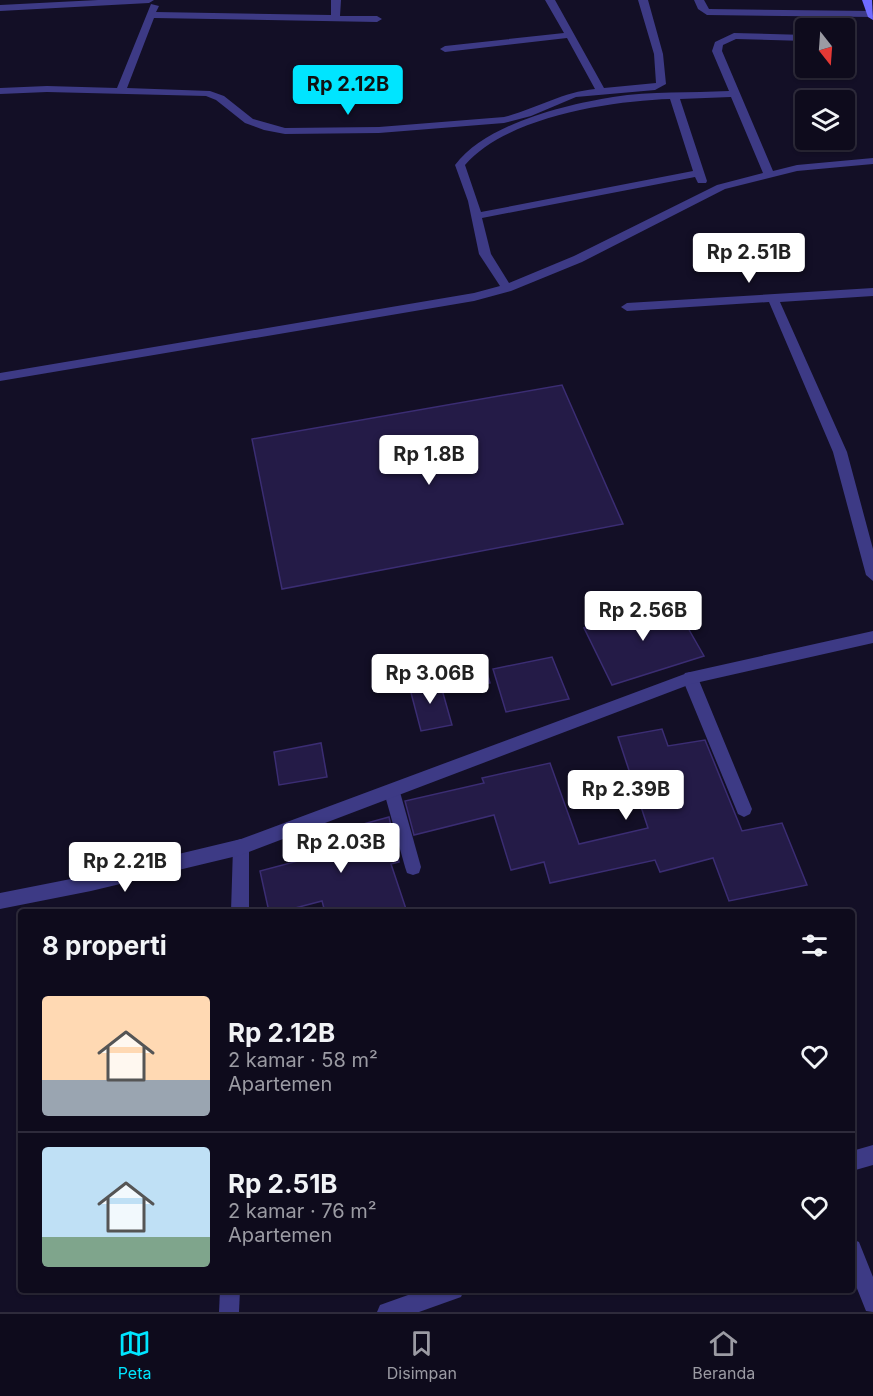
<!DOCTYPE html>
<html lang="id">
<meta charset="utf-8">
<style>
:root{--surface:#0e0b1c;--page:#1c1929;--text:#f1f3f6;--muted:#9b9ba3;--line:#2e2b3b;--accent:#00e5ff}
body{margin:0;font-family:Inter,sans-serif;background:var(--page);color:var(--text);height:100vh;display:flex;flex-direction:column;font-size:22px;white-space:nowrap}
*{box-sizing:border-box;margin:0}
p{font-size:20px;color:var(--muted)}
.icon{flex:none;width:33px;height:33px;fill:none;stroke:currentColor;stroke-width:2;stroke-linecap:round;stroke-linejoin:round}
.map{position:relative;flex:1;overflow:hidden}
.panel{position:absolute;left:18px;top:909px;width:837px;height:384px;display:flex;flex-direction:column;background:var(--surface);border-radius:6px;box-shadow:0 2px 4px #0004,0 0 0 2px var(--line)}
.panel>*{flex:none}
.needle{width:39px;rotate:163deg}
.tools{position:absolute;left:795px;top:18px;display:grid;gap:12px}
.tools a{display:grid;place-items:center;width:60px;height:60px;border-radius:6px;background:var(--surface);box-shadow:0 2px 4px #0004,0 0 0 2px var(--line);font-size:30px}
.price{position:absolute;translate:-50% -51px;padding:0 14px;border-radius:6px;background:#fff;color:#222;font-size:20px;line-height:39px;filter:drop-shadow(0 2px 3px #0008)}
.price::after{content:'';position:absolute;left:50%;top:36px;width:18px;height:14px;margin-left:-9px;background:inherit;clip-path:polygon(0 0,100% 0,50% 100%)}
.price.active{background:var(--accent);color:#111}
ul{padding:0;list-style:none}
li{display:flex;align-items:center;gap:18px;height:150px;padding:0 24px}
li+li{border-top:2px solid var(--line)}
li span{display:grid;place-items:center;flex:none;width:168px;height:120px;border-radius:6px;color:#555}
li>.icon{margin-inline-start:auto}
span .icon{width:72px;height:72px;fill:#fffc;stroke-width:1}
li b{font-size:26px}
h2{display:flex;justify-content:space-between;align-items:center;height:72px;padding:0 24px;font-size:26px}
.dock{display:flex;justify-content:space-around;align-items:center;height:84px;border-top:2px solid var(--line);background:var(--surface);font-size:16px;color:var(--muted)}
.dock a{display:grid;justify-items:center;gap:3px}
.dock .active{color:var(--accent)}
.map>svg:first-child{display:block}
.building{fill:#241b47;stroke:#3b2d73;stroke-width:1.5}
.lines{fill:none;stroke-linecap:round;stroke-linejoin:round}
.service{fill:#3d3a85;fill-rule:evenodd}
.minor{fill:#3d3a85;fill-rule:evenodd}
.tertiary{fill:#3d3a85;fill-rule:evenodd}
.secondary{fill:#6f6bff;fill-rule:evenodd}
</style>
<div class="map">
<svg width="873" height="1312" viewBox="0 0 873 1312">
<rect width="100%" height="100%" fill="#130f26"/>
<g class="building">
<path d="M562 385 623 524 282 589 252 439Z"/>
<path d="M672 600 704 656 612 685 584 628Z"/>
<path d="M482 656 490 683 452 690 444 663Z"/>
<path d="M552 657 569 699 506 712 493 669Z"/>
<path d="M439 679 452 725 421 731 409 685Z"/>
<path d="M662 729 668 746 705 740 742 831 782 823 807 885 729 901 713 858 660 872 655 860 550 883 544 862 511 870 494 815 414 835 405 801 484 783 482 778 550 763 579 844 648 828 618 737Z"/>
<path d="M321 743 327 777 279 785 274 752Z"/>
<path d="M389 817 399 862 391 864 407 912H325L322 901 280 912H269L260 871 313 857 309 839Z"/>
</g>
<g class="lines">
<g class="service">
<path d="M694 0H704L709 9 872 11 873 17 707 15 698 9Z"/>
<path d="M734 33 806 35V41L736 39 723 45 722 51 773 171 797 165 873 158V164L797 171 725 189 582 262 511 291 474 301 0 381V373L474 293 500 286 479 254 468 201 455 165C486 124 564 105 613 97 651 91 691 93 729 91L712 51 715 42ZM731 97 763 173 717 185 574 256 509 283 491 254 482 218 695 177 698 183H706L707 181 680 99ZM670 99 693 171 481 212 465 165C506 117 610 101 670 99Z"/>
<path d="M392 785 398 787 400 792 421 867 419 873 413 875 407 873 405 867 384 792 386 787Z"/>
</g>
<g class="minor">
<path d="M98 0H154L149 3 0 11V5Z"/>
<path d="M331 0H341L340 16H377L382 19 377 22 154 18 127 88 210 91 224 96 253 119 285 128 379 127 504 117C536 109 562 92 595 89L567 38 445 52 440 49 445 46 564 33 545 0H555L604 88 656 83 654 54 638 0H648L663 54 666 84 655 90 576 97 531 116 504 123 379 133 285 134 264 130 245 123 216 100 206 96 47 92 0 94V88L47 86 117 88 151 4 159 6 156 12 331 15Z"/>
<path d="M873 288V296L780 302 847 452 873 549V581L866 575 833 452 769 302 627 311 621 307 627 303Z"/>
<path d="M690 672 695 673 698 678 752 809 750 814 744 817 738 814 736 809 682 678 685 673Z"/>
<path d="M241 839 247 841 249 847V912H231L233 847 235 841Z"/>
<path d="M873 1145V1165L852 1171V1151Z"/>
<path d="M852 1239 859 1242 873 1277V1312L866 1311 852 1276Z"/>
<path d="M220 1290H240L239 1312H219Z"/>
<path d="M422 1290H464L461 1297 419 1312H377L380 1305Z"/>
</g>
<path class="tertiary" d="M873 631V643L691 684 241 855 91 891 0 909V893L91 875 241 839 690 672Z"/>
<path class="secondary" d="M862 0H872L873 20 868 17Z"/>
</g>
</svg>
<div class="tools">
<a><svg class="needle" viewBox="-14 -14 28 28"><path d="M0-13l5 13h-10z" fill="#e53935"/><path d="M0 13l5-13h-10z" fill="#9b9ba3"/></svg></a>
<a><svg class="icon" aria-label="layers" viewBox="0 0 24 24"><path d="M12 4l9 5-9 5-9-5zM3 14l9 5 9-5"/></svg></a>
</div>
<b class="price active" style="left:348px;top:116px">Rp 2.12B</b>
<b class="price" style="left:749px;top:284px">Rp 2.51B</b>
<b class="price" style="left:429px;top:486px">Rp 1.8B</b>
<b class="price" style="left:643px;top:642px">Rp 2.56B</b>
<b class="price" style="left:430px;top:705px">Rp 3.06B</b>
<b class="price" style="left:626px;top:821px">Rp 2.39B</b>
<b class="price" style="left:341px;top:874px">Rp 2.03B</b>
<b class="price" style="left:125px;top:893px">Rp 2.21B</b>
<section class="panel">
<h2>8 properti<svg class="icon" aria-label="filters" viewBox="0 0 24 24"><path d="M4 7h16M4 17h16"/><circle cx="9" cy="7" r="2"/><circle cx="15" cy="17" r="2"/></svg></h2>
<ul>
<li><span style="background:linear-gradient(#ffd9b3 70%,#9aa5b1 0)"><svg class="icon" aria-label="home" viewBox="0 0 24 24"><path d="M3 11l9-7 9 7M6 9v11h12V9"/></svg></span><div><b>Rp 2.12B</b><p>2 kamar · 58 m²</p><p>Apartemen</p></div><svg class="icon" aria-label="heart" viewBox="0 0 24 24"><path d="M12 20l-8-8c-3-5 5-10 8-4 3-6 11-1 8 4z"/></svg></li>
<li><span style="background:linear-gradient(#bfe0f5 75%,#7fa58c 0)"><svg class="icon" aria-label="home" viewBox="0 0 24 24"><path d="M3 11l9-7 9 7M6 9v11h12V9"/></svg></span><div><b>Rp 2.51B</b><p>2 kamar · 76 m²</p><p>Apartemen</p></div><svg class="icon" aria-label="heart" viewBox="0 0 24 24"><path d="M12 20l-8-8c-3-5 5-10 8-4 3-6 11-1 8 4z"/></svg></li>
</ul>
</section>
</div>
<nav class="dock">
<a class="active"><svg class="icon" aria-label="map" viewBox="0 0 24 24"><path d="M3 6l6-2 6 2 6-2v14l-6 2-6-2-6 2zM9 4v14M15 6v14"/></svg>Peta</a>
<a><svg class="icon" aria-label="saved" viewBox="0 0 24 24"><path d="M7 4h10v16l-5-4-5 4z"/></svg>Disimpan</a>
<a><svg class="icon" aria-label="home" viewBox="0 0 24 24"><path d="M3 11l9-7 9 7M6 9v11h12V9"/></svg>Beranda</a>
</nav>
